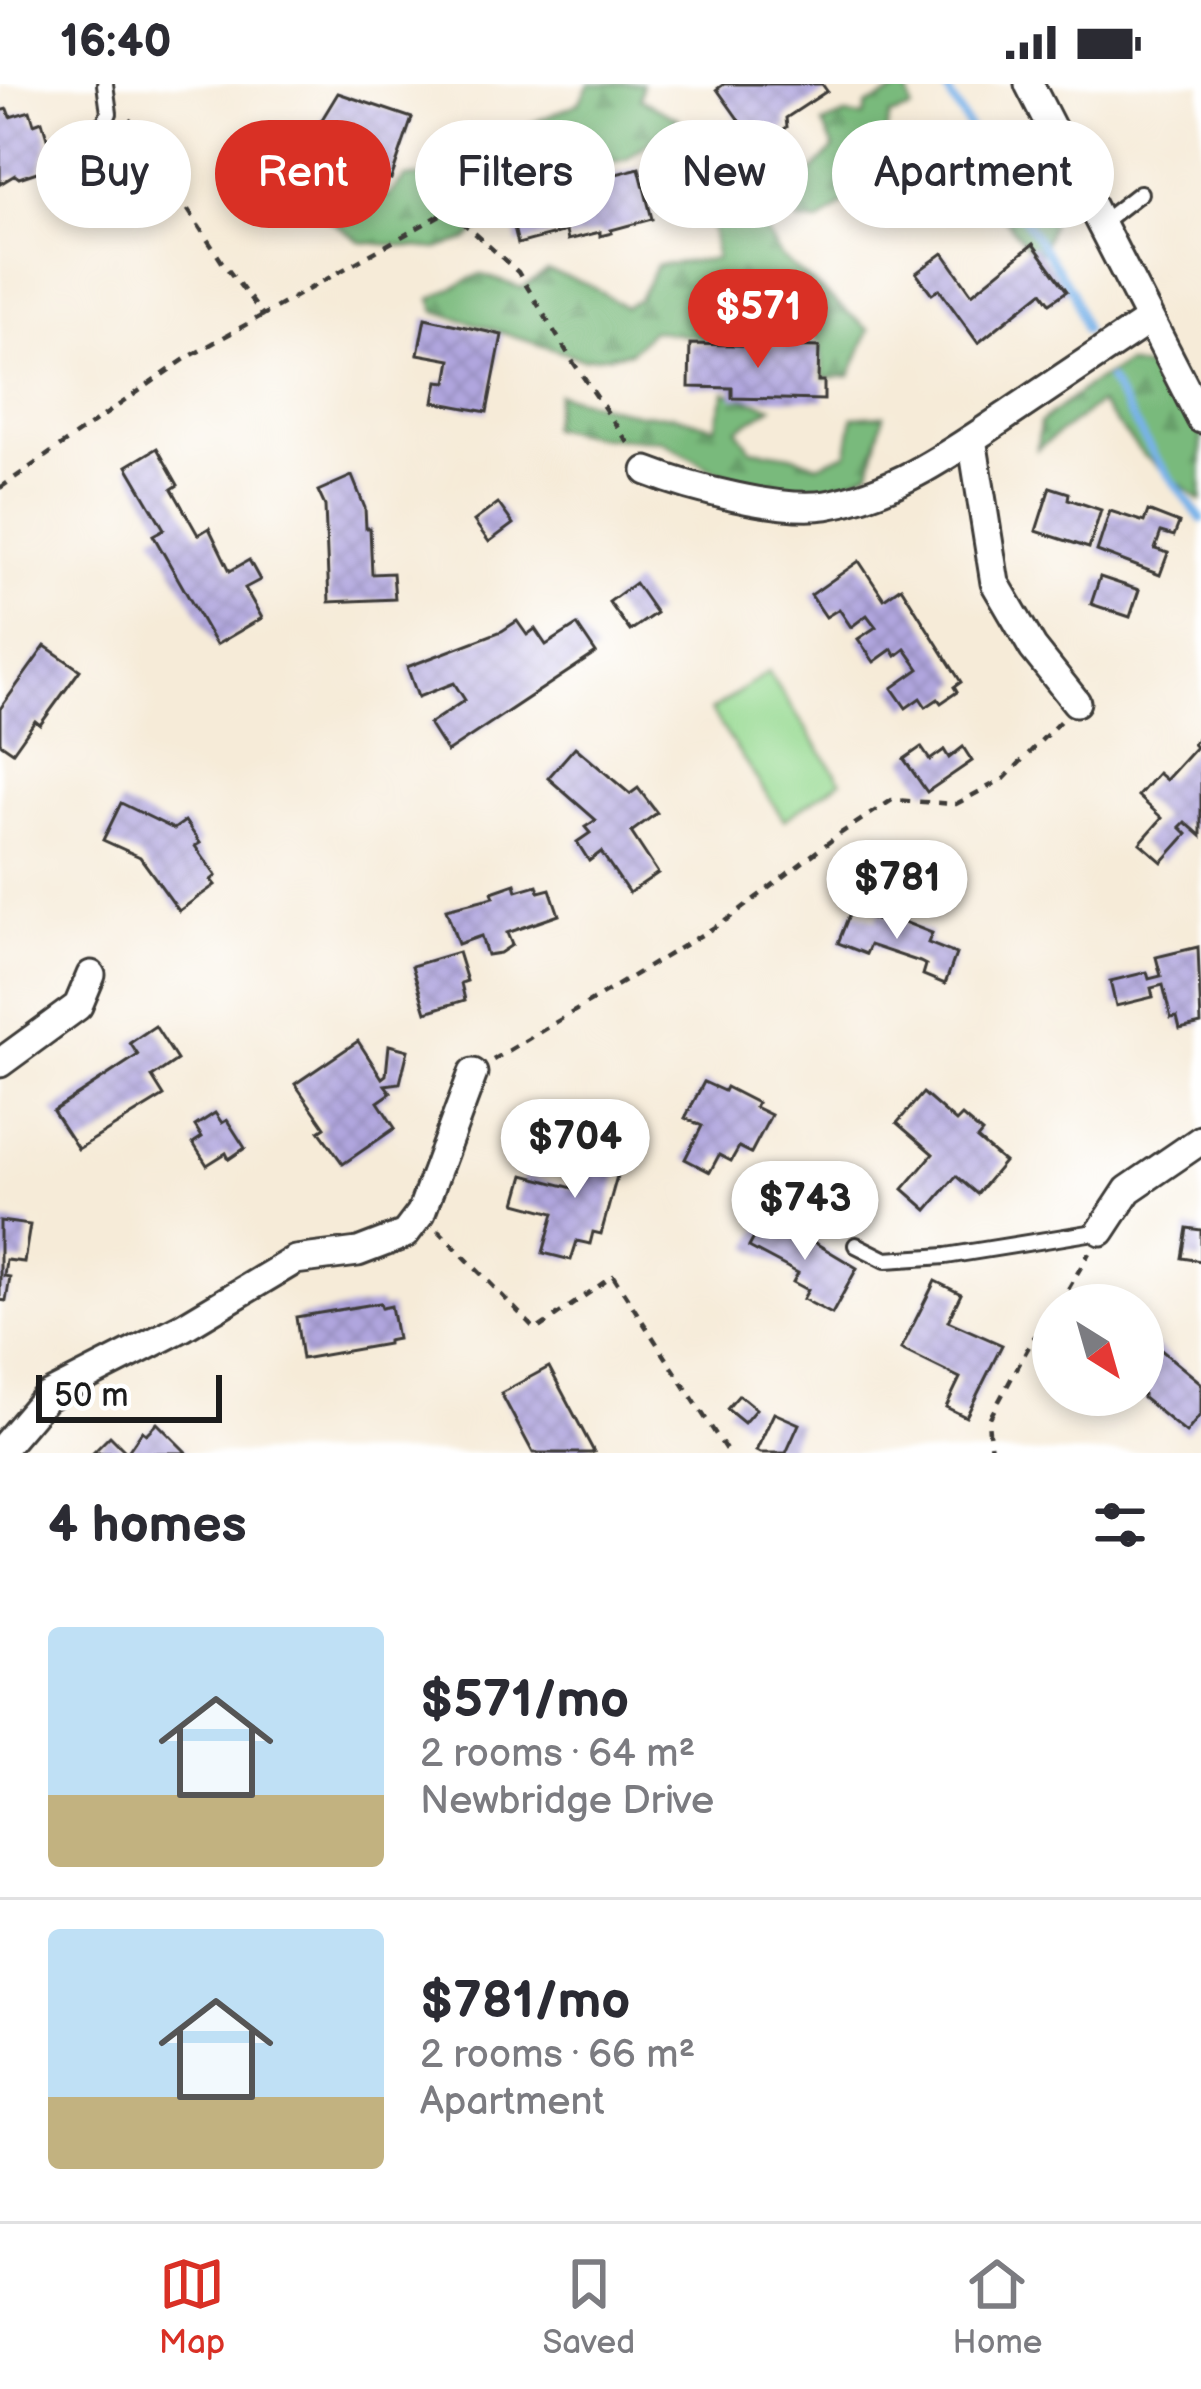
<!DOCTYPE html>
<meta charset="utf-8">
<style>
:root{--surface:#fff;--page:#f7f7f7;--text:#2b2b33;--muted:#7c7c81;--line:#e1e1e2;--accent:#d93025}
body{margin:0;font-family:"Balsamiq Sans",sans-serif;background:var(--page);color:var(--text);height:100vh;display:flex;flex-direction:column;font-size:45px;white-space:nowrap}
*{box-sizing:border-box;margin:0}
p{font-size:39px;color:var(--muted)}
.icon{flex:none;width:66px;height:66px;fill:none;stroke:currentColor;stroke-width:2;stroke-linecap:round;stroke-linejoin:round}
.map{position:relative;height:1369px;overflow:hidden}
.details{display:flex;flex-direction:column;background:var(--surface);flex:1}
.details>*{flex:none}
.top-card{position:absolute;left:36px;top:36px;width:1131px;height:108px;display:flex;gap:24px}
.needle{width:78px;rotate:143deg}
.controls{position:absolute;left:1032px;top:1200px;display:grid;gap:24px}
.controls a{display:grid;place-items:center;width:132px;height:132px;border-radius:50%;background:var(--surface);box-shadow:0 6px 18px #0003;font-size:60px}
.scale{position:absolute;left:36px;bottom:30px;width:186px;box-sizing:border-box;padding-left:12px;border:6px solid #1c1c1c;border-top:0;font-size:33px;line-height:42px;white-space:nowrap;color:#1c1c1c;-webkit-text-stroke:9px #fff;paint-order:stroke}
.price{position:absolute;translate:-50% -102px;padding:0 27px;border-radius:42px;background:#fff;color:#222;font-size:39px;line-height:78px;filter:drop-shadow(0 3px 6px #0008)}
.price::after{content:'';position:absolute;left:50%;top:72px;width:36px;height:27px;margin-left:-18px;background:inherit;clip-path:polygon(0 0,100% 0,50% 100%)}
.price.on{background:var(--accent);color:#fff}
ul{padding:0;list-style:none}
li{display:flex;align-items:center;gap:36px;height:300px;padding:0 48px}
li+li{border-top:3px solid var(--line)}
li span{display:grid;place-items:center;flex:none;width:336px;height:240px;border-radius:12px;color:#555}
li>.icon{margin-inline-start:auto}
span .icon{width:144px;height:144px;fill:#fffc;stroke-width:1}
li b{font-size:51px}
h2{display:flex;justify-content:space-between;align-items:center;height:144px;padding:0 48px;font-size:51px}
.tag{padding:0 42px;border-radius:54px;background:var(--surface);box-shadow:0 6px 18px #0003;font-size:42px;line-height:108px}
.tag.on{background:var(--accent);color:#fff}
.status{display:flex;justify-content:space-between;align-items:center;height:84px;padding:0 60px;background:var(--surface);direction:ltr}
.status svg{height:33px;fill:currentColor}
.dock{display:flex;justify-content:space-around;align-items:center;height:168px;border-top:3px solid var(--line);background:var(--surface);font-size:33px;color:var(--muted)}
.dock a{display:grid;justify-items:center;gap:6px}
.dock .on{color:var(--accent)}
.map>svg:first-child{display:block}
.forest{fill:url(#forest-firs);stroke:#4a6b4c;stroke-width:3}
.pitch{fill:#97da92;stroke:#5a7b57;stroke-width:3}
.lines{fill:none;stroke-linecap:round;stroke-linejoin:round}
.stream{stroke:#78b2e9;stroke-width:8}
.building{fill:url(#building-cross-hatch)}
.service-casing{stroke:#3d3b38;stroke-width:20}
.minor-casing{stroke:#3d3b38;stroke-width:33}
.path{stroke:#3d3b38;stroke-width:4.5;stroke-dasharray:9 9;stroke-linecap:butt}
.service{stroke:#fff;stroke-width:14}
.minor{stroke:#fff;stroke-width:27}
</style>
<div class="status"><b>16:40</b><svg viewBox="0 0 49 12"><path d="M0 12V9h3v3zM5 12V6h3v6zM10 12V3h3v9zM15 12V0h3v12zM26 1h20v11H26zM47 4h2v5h-2z"/></svg></div>
<div class="map">
<svg width="1201" height="1369" viewBox="0 0 1201 1369">
<defs>
<pattern id="forest-firs" width="22" height="20" patternUnits="userSpaceOnUse" patternTransform="scale(3)"><rect width="22" height="20" fill="#79ba7c"/><path d="M5 1l3.5 6h-7zM16 11l3.5 6h-7z" fill="#689f6b"/></pattern>
<pattern id="building-cross-hatch" width="8" height="8" patternUnits="userSpaceOnUse" patternTransform="scale(3)"><rect width="8" height="8" fill="#b0a6de"/><path d="M0 0l8 8M0 8l8-8" fill="none" stroke="#978ebe"/></pattern>
</defs>
<rect width="100%" height="100%" fill="#fff"/>
<filter id="ink" filterUnits="userSpaceOnUse"><feTurbulence type="fractalNoise" baseFrequency=".00833" numOctaves="2"/><feDisplacementMap in="SourceGraphic" scale="24" xChannelSelector="R" yChannelSelector="G"/><feConvolveMatrix kernelMatrix="1 2 1 2 8 2 1 2 1" color-interpolation-filters="sRGB"/></filter>
<filter id="wash" filterUnits="userSpaceOnUse"><feTurbulence type="fractalNoise" baseFrequency=".004" numOctaves="4" result="noise"/><feDisplacementMap in="SourceGraphic" scale="48" xChannelSelector="R" yChannelSelector="G"/><feGaussianBlur stdDeviation="2.7" result="paint"/><feColorMatrix in="noise" values="0 0 0 0 0 0 0 0 0 0 0 0 0 0 0 0 0 1.4 0 .05"/><feComposite in="paint" operator="in"/></filter>
<g filter="url(#wash)">
<rect width="100%" height="100%" fill="#f6ebd8"/>
<g class="forest">
<path d="M589 0H642L640 15 679 35 627 75 535 98 467 156 437 165 361 158 312 124 324 91 388 113 405 93H436L493 74 498 54 579 19Z"/>
<path d="M907 3 912 25 890 32 880 74 850 86 847 117 819 139 797 137 811 89 834 64 823 40 845 31 864 33 866 22Z"/>
<path d="M1020 46C1067 94 1063 117 1037 175L984 110 1001 61Z"/>
<path d="M727 108 754 129 782 174 869 246 850 292 824 294 820 259 803 236 762 264 652 246 630 268 583 275 436 227 431 215 480 190 522 204 548 187 588 200 625 223 639 215 657 181 716 175 711 131Z"/>
<path d="M1126 280 1166 288 1201 349V417L1142 370 1099 319 1037 365 1040 339 1089 301Z"/>
<path d="M725 308 772 323 737 345 751 365 791 371 818 381 847 369 853 333 884 331 870 386 828 408H766L710 384 661 356 599 353 550 344 558 310 639 330 674 331 715 343Z"/>
</g>
<path class="pitch" d="M768 588 841 697 784 736 711 627Z"/>
<g class="lines">
<g class="stream">
<path d="M943 0 1029 143 1073 208 1085 246"/>
<path d="M1109 296 1155 373 1201 435"/>
</g>
</g>
<g id="blocks">
<g class="building">
<path d="M724 0H822L827 7 786 34 787 43 777 50 770 48 755 59 717 5Z"/>
<path d="M338 9 412 34 391 95 304 65Z"/>
<path d="M7 25 10 33 30 27 34 40 42 37 48 57 40 87 19 94 15 91 0 100V27Z"/>
<path d="M639 84 652 135 611 146 612 149 600 152V148L568 156 566 147 518 160 508 118Z"/>
<path d="M1033 160 1067 207 1050 219 1042 208 978 259 939 205 932 210 916 189 943 169 972 210Z"/>
<path d="M425 234 502 251 487 328 434 318 438 297 447 298 451 276 418 270Z"/>
<path d="M690 260 819 263 818 297H824V316L732 314V304L689 303Z"/>
<path d="M157 364 178 401 172 405 198 451 209 444 230 487 249 476 260 496 245 504 262 534 216 561 153 451 164 445 127 382Z"/>
<path d="M352 392 365 424 366 444H370L372 490 393 489 395 515 329 518 325 422 318 407Z"/>
<path d="M1050 403 1069 409 1068 415 1101 426 1089 464 1036 447Z"/>
<path d="M498 419 513 440 489 458 474 437Z"/>
<path d="M1110 427 1144 438 1148 427 1179 439 1174 452 1161 448 1155 465 1168 469 1160 491 1097 467Z"/>
<path d="M859 477 884 515 901 503 961 598 954 603 957 608 941 619 938 615 926 623 920 614 906 624 892 604 919 585 905 565 896 572 892 565 874 578 858 555 876 543 867 531 851 543 839 525 826 533 811 511Z"/>
<path d="M1100 493 1139 506 1130 533 1091 520Z"/>
<path d="M635 499 656 529 630 547 609 518Z"/>
<path d="M517 537 527 551 535 545 546 561 577 541 596 569 447 668 429 640 465 616 454 599 418 613 407 583 502 547Z"/>
<path d="M45 562 80 586 40 641 35 637 13 668 0 659V625Z"/>
<path d="M1201 650V752L1185 738 1180 743 1187 750 1162 778 1140 759 1162 734 1138 712 1158 689 1166 696 1196 663 1193 660Z"/>
<path d="M575 663 630 710 638 704 657 729 631 748 658 789 629 809 601 768 589 777 577 758 590 749 585 743 596 736 548 694Z"/>
<path d="M921 663 930 676 944 666 949 674 963 663 972 677 927 708 904 675Z"/>
<path d="M121 719 174 745 185 737 200 759 195 762 216 792 211 796 215 801 179 827 140 773 103 756Z"/>
<path d="M515 800 517 807 537 801 539 808 550 805 559 831 507 849 512 861 500 869 487 871 481 852 458 860 446 825 494 813 492 808Z"/>
<path d="M851 826 876 836 879 828 932 849 928 859 956 870 945 900 923 891 926 881 920 878 870 861 866 870 838 859Z"/>
<path d="M1198 863 1201 940 1180 945 1177 933 1171 934 1163 901 1151 904 1153 913 1116 922 1110 897 1147 888 1149 895 1161 892 1156 873Z"/>
<path d="M458 868 467 897 461 899 465 916 426 928 412 882Z"/>
<path d="M155 942 177 976 152 993 164 1012 78 1065 53 1027 138 971 130 959Z"/>
<path d="M358 957 382 994 386 991 389 961 408 966 400 999 385 1001 391 1009 378 1018 395 1044 343 1080 319 1047 325 1043 295 1000Z"/>
<path d="M704 998 724 1007 726 1003 757 1019 755 1023 771 1031 751 1069 739 1063 731 1077 719 1071 710 1088 685 1075 702 1042 685 1034Z"/>
<path d="M923 1009 956 1038 962 1032 982 1049 977 1055 1004 1078 977 1110 956 1092 927 1126 903 1105 933 1070 897 1039Z"/>
<path d="M215 1029 222 1039 227 1036 245 1064 229 1075 226 1069 207 1081 193 1059 202 1053 195 1042Z"/>
<path d="M585 1056 607 1062 605 1070 622 1074 601 1150 593 1148 590 1160 577 1157 571 1176 543 1169 554 1129 516 1119 524 1091 576 1105Z"/>
<path d="M767 1130 857 1184 832 1230 803 1215 808 1206 793 1198 798 1189 749 1163Z"/>
<path d="M0 1137 30 1141 24 1178 6 1176 4 1192 10 1193 6 1217 0 1216Z"/>
<path d="M1187 1144 1201 1146V1177L1182 1174Z"/>
<path d="M935 1197 961 1210 948 1237 1002 1261 966 1333 946 1323 960 1294 901 1265Z"/>
<path d="M380 1219 382 1224 391 1222 397 1255 387 1257V1260L302 1275 296 1233Z"/>
<path d="M1143 1251 1201 1299V1330L1186 1349 1143 1314Z"/>
<path d="M549 1283 594 1368 591 1369H533L501 1309Z"/>
<path d="M739 1311 756 1325 744 1339 727 1325Z"/>
<path d="M774 1329 799 1340 786 1369H760L756 1367Z"/>
<path d="M157 1339 187 1369H93L110 1352 127 1369 142 1347 146 1350Z"/>
</g>
</g>
</g>
<g filter="url(#ink)">
<use href="#blocks" fill-opacity="0" stroke="#3d3b38" stroke-width="3"/>
<g class="lines">
<defs>
<g id="service">
<path d="M97 54 109 29 105 0"/>
<path d="M1100 140 1140 109"/>
<path d="M856 1161 886 1176 946 1172 1101 1147"/>
</g>
<g id="minor">
<path d="M1029 0 1201 335"/>
<path d="M972 355 995 499 1033 564 1076 618"/>
<path d="M647 387C690 404 781 428 826 421 897 409 954 367 1012 328 1058 297 1103 267 1149 236"/>
<path d="M0 979 78 922 91 891"/>
<path d="M1101 1147 1128 1106 1201 1056"/>
<path d="M0 1367 46 1313 183 1243 295 1176 358 1168 405 1150 421 1129 473 989"/>
</g>
</defs>
<use href="#service" class="service-casing"/>
<use href="#minor" class="minor-casing"/>
<g class="path">
<path d="M129 35 222 178 263 231 449 126 518 188 573 278 633 366"/>
<path d="M0 404 185 275 263 231"/>
<path d="M493 976 728 835 841 749 892 716 956 720 1005 694 1062 635"/>
<path d="M438 1146 536 1246 613 1192 728 1369"/>
<path d="M1059 1221 1089 1169"/>
<path d="M991 1369 988 1337 1033 1255 1053 1229"/>
</g>
<use href="#service" class="service"/>
<use href="#minor" class="minor"/>
</g>
</g>
</svg>
<div class="controls">
<a><svg class="needle" viewBox="-14 -14 28 28"><path d="M0-13l5 13h-10z" fill="#e53935"/><path d="M0 13l5-13h-10z" fill="#7c7c81"/></svg></a>
</div>
<div class="scale">50 m</div>
<b class="price on" style="left:758px;top:287px">$571</b>
<b class="price" style="left:897px;top:858px">$781</b>
<b class="price" style="left:575px;top:1117px">$704</b>
<b class="price" style="left:805px;top:1179px">$743</b>
<div class="top-card">
<a class="tag">Buy</a>
<a class="tag on">Rent</a>
<a class="tag">Filters</a>
<a class="tag">New</a>
<a class="tag">Apartment</a>
</div>
</div>
<section class="details">
<h2>4 homes<svg class="icon" aria-label="filters" viewBox="0 0 24 24"><path d="M4 7h16M4 17h16"/><circle cx="9" cy="7" r="2"/><circle cx="15" cy="17" r="2"/></svg></h2>
<ul>
<li><span style="background:linear-gradient(#bfe0f5 70%,#c2b280 0)"><svg class="icon" aria-label="home" viewBox="0 0 24 24"><path d="M3 11l9-7 9 7M6 9v11h12V9"/></svg></span><div><b>$571/mo</b><p>2 rooms · 64 m²</p><p>Newbridge Drive</p></div></li>
<li><span style="background:linear-gradient(#bfe0f5 70%,#c2b280 0)"><svg class="icon" aria-label="home" viewBox="0 0 24 24"><path d="M3 11l9-7 9 7M6 9v11h12V9"/></svg></span><div><b>$781/mo</b><p>2 rooms · 66 m²</p><p>Apartment</p></div></li>
</ul>
</section>
<nav class="dock">
<a class="on"><svg class="icon" aria-label="map" viewBox="0 0 24 24"><path d="M3 6l6-2 6 2 6-2v14l-6 2-6-2-6 2zM9 4v14M15 6v14"/></svg>Map</a>
<a><svg class="icon" aria-label="saved" viewBox="0 0 24 24"><path d="M7 4h10v16l-5-4-5 4z"/></svg>Saved</a>
<a><svg class="icon" aria-label="home" viewBox="0 0 24 24"><path d="M3 11l9-7 9 7M6 9v11h12V9"/></svg>Home</a>
</nav>
